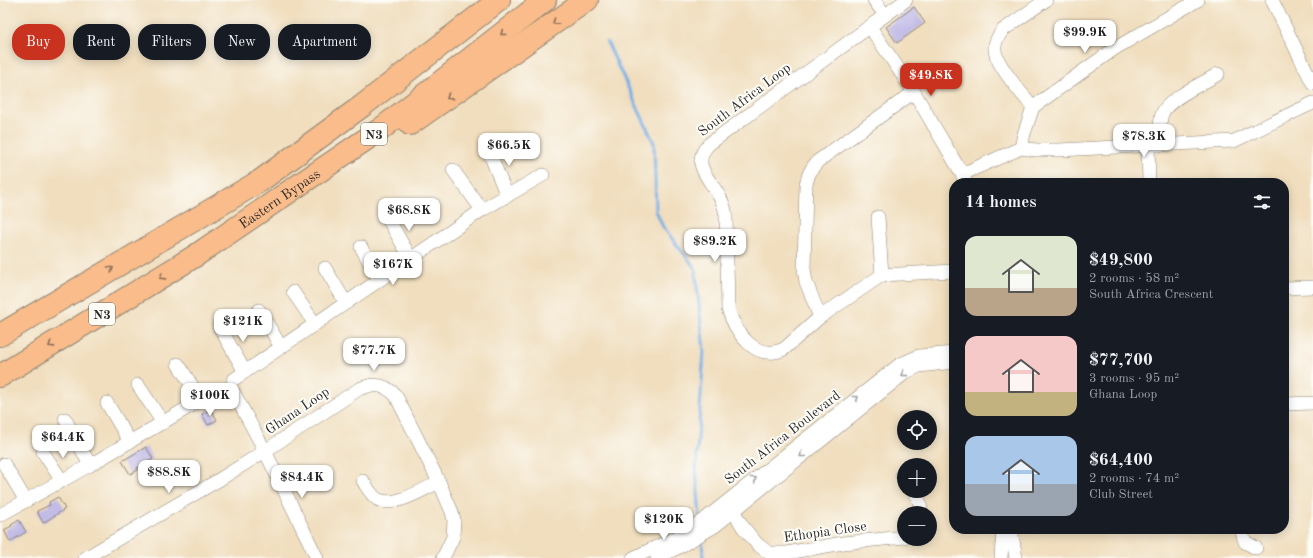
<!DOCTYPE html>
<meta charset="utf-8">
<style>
:root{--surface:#171b24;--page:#20242c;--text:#f1f3f6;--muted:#9ea1a6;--accent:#c8321e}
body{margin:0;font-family:"Old Standard TT",serif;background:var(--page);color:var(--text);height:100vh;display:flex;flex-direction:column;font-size:15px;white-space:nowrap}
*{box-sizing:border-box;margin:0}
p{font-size:13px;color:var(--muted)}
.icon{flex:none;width:22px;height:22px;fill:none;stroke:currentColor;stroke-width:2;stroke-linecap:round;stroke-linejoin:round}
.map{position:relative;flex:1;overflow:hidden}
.drawer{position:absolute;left:949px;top:178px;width:340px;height:356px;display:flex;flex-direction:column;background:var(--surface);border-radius:16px;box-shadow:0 2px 10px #0003}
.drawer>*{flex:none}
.guide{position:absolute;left:12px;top:24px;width:380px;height:36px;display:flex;gap:8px}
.fabs{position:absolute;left:897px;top:410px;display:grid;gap:8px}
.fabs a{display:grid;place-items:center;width:40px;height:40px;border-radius:50%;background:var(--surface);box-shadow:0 2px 10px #0003;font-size:20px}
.price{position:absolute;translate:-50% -34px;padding:0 9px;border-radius:8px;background:#fff;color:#222;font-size:13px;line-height:26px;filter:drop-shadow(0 1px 2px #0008)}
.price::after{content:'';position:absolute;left:50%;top:24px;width:12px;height:9px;margin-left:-6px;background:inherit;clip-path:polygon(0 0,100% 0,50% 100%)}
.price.current{background:var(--accent);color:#fff}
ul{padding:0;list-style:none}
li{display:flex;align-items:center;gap:12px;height:100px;padding:0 16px}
li span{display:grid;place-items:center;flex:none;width:112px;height:80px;border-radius:12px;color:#555}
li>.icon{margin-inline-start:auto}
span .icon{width:48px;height:48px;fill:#fffc;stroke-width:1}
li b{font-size:17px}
h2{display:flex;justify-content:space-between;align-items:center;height:48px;padding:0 16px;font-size:17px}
.chip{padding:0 14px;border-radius:16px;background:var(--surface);box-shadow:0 2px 10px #0003;font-size:14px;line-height:36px}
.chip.current{background:var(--accent);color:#fff}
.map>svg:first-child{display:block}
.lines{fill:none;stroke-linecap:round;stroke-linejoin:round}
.stream{stroke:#76aee6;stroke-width:3}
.building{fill:#c0bae6}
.minor-casing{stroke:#8e8474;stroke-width:14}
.motorway-casing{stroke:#8e8474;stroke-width:24}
.minor{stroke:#fff;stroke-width:13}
.motorway{stroke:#f9bc8a;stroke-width:22}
.oneway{stroke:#886c56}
.oneway2{stroke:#a0a0a0}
.labels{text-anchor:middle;stroke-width:4;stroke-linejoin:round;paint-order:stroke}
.shield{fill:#fdfcf7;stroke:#6a6a68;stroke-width:1}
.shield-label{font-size:13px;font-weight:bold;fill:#2b2b2b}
.street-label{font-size:14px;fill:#2b2b2b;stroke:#fdfcf7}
</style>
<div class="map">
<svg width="1313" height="558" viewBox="0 0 1313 558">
<rect width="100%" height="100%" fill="#fdfcf7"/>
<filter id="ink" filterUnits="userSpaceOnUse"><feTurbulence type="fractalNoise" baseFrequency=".025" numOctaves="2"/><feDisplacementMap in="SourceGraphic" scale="8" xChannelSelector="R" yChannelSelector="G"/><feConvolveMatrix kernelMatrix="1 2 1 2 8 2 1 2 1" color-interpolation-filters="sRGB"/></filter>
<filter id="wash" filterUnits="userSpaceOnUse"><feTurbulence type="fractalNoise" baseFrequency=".012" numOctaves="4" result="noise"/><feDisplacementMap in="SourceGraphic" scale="16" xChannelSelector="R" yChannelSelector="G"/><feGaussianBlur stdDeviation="0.9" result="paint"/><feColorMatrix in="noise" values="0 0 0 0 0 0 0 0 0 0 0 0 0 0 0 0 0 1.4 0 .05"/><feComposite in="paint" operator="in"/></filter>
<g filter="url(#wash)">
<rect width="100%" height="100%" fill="#f0debe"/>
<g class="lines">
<g class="stream">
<path d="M607 42 654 143 656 211 663 227 695 268 704 351 696 466 700 518"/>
<path d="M702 537 703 558"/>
</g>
</g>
<g id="blocks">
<g class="building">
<path d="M914 7 925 23 897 43 886 27Z"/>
<path d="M211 409 217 420 208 425 202 414Z"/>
<path d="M146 447 153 459 137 468 138 470 130 474 122 461Z"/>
<path d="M58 497 65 509 43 523 37 511 50 505 49 502Z"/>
<path d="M19 520 26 532 10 542 4 530 12 526 11 525Z"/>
</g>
</g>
</g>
<g filter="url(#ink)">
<use href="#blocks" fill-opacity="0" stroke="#8e8474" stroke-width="1"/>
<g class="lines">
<defs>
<g id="minor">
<path d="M874 0 885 15"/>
<path d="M906 0 709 144C690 164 709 177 719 196 723 202 725 209 726 216L728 309C736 333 755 362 784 349L820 317 882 275 954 271"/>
<path d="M1272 0 1313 84"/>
<path d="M870 27 914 92 962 174 966 183"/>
<path d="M1033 107C1023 95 996 65 995 50 994 42 998 36 1003 30L1046 0"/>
<path d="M1159 145C1160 136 1159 123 1162 114 1167 99 1204 83 1218 74"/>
<path d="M1148 146 1149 183"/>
<path d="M487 147 507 196"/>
<path d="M1021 148 1024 134 1033 107 1114 49 1198 0"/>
<path d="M453 170 482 210"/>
<path d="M962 174 1021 148 1036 150H1059L1234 141 1313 103"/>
<path d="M387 217 411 259"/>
<path d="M878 217 882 275"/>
<path d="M361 247 379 280"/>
<path d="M325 268 346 303"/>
<path d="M1284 288 1313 287"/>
<path d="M293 292 315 324"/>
<path d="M259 310 281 347"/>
<path d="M820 317 806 282 804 269 806 184 809 174 813 167 818 161 914 92"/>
<path d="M219 326 245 372"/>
<path d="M178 364 201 400"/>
<path d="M233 380 482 210 543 175"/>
<path d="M138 385 163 423"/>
<path d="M234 393 265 451 317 558"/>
<path d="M107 403 130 442"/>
<path d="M1284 404 1313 403"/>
<path d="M65 419 90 465"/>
<path d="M43 452 62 481"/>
<path d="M4 464 26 501"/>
<path d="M902 475 904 477"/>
<path d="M363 481C367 487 371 495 377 499 393 509 424 489 439 482"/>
<path d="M914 491 920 503 921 513"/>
<path d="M729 504 743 527 757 544 769 553H787L843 543 904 537"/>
<path d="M0 515 90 465 218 390"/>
<path d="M1011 529 1016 558"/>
<path d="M1241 529 1245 542 1256 548"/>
<path d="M85 558 217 481 265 451 359 389C373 383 386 384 396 396L439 482 452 512 454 520 453 537 443 558"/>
<path d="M633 558 679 536 705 519 899 365 919 356 954 353"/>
<path d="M657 558 681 546 715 526 906 372 919 366 954 362"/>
<path d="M1001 558 1003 529"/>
</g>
<g id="motorway">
<path d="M410 124 587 0"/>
<path d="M0 335 260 181 362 106 499 0"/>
<path id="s1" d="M0 376 195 256 381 129 545 0"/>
</g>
</defs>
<use href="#minor" class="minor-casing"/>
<use href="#motorway" class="motorway-casing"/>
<use href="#minor" class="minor"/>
<use href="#motorway" class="motorway"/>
</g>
<defs><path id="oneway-chevron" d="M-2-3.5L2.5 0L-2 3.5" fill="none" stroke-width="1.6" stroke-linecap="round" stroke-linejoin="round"/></defs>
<g class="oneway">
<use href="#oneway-chevron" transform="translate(555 22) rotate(145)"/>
<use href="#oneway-chevron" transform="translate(503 33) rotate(142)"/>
<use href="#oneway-chevron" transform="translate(449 97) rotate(145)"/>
<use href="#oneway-chevron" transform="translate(111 269) rotate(-31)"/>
<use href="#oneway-chevron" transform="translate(162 277) rotate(148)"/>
<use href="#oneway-chevron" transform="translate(51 345) rotate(148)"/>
</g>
<g class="oneway2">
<use href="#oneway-chevron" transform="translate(904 374) rotate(144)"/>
<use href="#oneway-chevron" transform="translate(856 398) rotate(-38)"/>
<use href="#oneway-chevron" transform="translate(802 455) rotate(141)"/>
<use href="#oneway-chevron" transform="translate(754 479) rotate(-38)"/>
</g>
</g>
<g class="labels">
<g class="shield">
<rect x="361" y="123" width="26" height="22" rx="3"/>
<rect x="89" y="303" width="26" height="22" rx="3"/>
</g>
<g class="shield-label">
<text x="374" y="139">N3</text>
<text x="102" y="319">N3</text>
</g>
<g class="street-label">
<text transform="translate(744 99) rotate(-37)" y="5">South Africa Loop</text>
<text dy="5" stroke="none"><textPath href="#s1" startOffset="331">Eastern Bypass</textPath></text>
<text transform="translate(297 410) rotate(-34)" y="5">Ghana Loop</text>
<text transform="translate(782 437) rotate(-38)" y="5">South Africa Boulevard</text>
<text transform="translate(825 531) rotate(-8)" y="5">Ethopia Close</text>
</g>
</g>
</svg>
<div class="fabs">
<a><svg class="icon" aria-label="locate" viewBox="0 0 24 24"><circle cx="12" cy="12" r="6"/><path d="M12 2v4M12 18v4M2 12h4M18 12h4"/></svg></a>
<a>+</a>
<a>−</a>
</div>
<b class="price" style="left:1085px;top:54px">$99.9K</b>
<b class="price current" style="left:931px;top:97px">$49.8K</b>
<b class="price" style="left:1144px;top:158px">$78.3K</b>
<b class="price" style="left:509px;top:167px">$66.5K</b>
<b class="price" style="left:409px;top:232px">$68.8K</b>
<b class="price" style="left:715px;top:263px">$89.2K</b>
<b class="price" style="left:393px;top:286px">$167K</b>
<b class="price" style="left:243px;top:343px">$121K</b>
<b class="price" style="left:374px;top:372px">$77.7K</b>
<b class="price" style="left:210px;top:417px">$100K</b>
<b class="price" style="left:63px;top:459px">$64.4K</b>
<b class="price" style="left:169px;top:494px">$88.8K</b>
<b class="price" style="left:302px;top:499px">$84.4K</b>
<b class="price" style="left:664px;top:541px">$120K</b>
<div class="guide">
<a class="chip current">Buy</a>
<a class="chip">Rent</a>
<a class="chip">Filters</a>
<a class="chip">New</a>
<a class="chip">Apartment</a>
</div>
<section class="drawer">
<h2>14 homes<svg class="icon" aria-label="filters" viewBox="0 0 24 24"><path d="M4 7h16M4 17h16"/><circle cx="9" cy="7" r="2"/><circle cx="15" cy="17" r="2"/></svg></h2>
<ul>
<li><span style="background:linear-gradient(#dfe7d0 65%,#b9a48a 0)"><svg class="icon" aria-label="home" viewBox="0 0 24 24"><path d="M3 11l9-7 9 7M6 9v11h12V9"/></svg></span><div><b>$49,800</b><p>2 rooms · 58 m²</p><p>South Africa Crescent</p></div></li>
<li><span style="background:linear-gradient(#f6c9c9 70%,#c2b280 0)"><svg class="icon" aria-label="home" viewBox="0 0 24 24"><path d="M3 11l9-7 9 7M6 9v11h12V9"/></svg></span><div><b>$77,700</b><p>3 rooms · 95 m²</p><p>Ghana Loop</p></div></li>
<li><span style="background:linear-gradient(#a9c7e8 60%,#9aa5b1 0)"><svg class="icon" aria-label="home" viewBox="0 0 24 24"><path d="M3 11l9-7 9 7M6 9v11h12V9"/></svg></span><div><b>$64,400</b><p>2 rooms · 74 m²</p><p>Club Street</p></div></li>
</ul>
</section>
</div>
